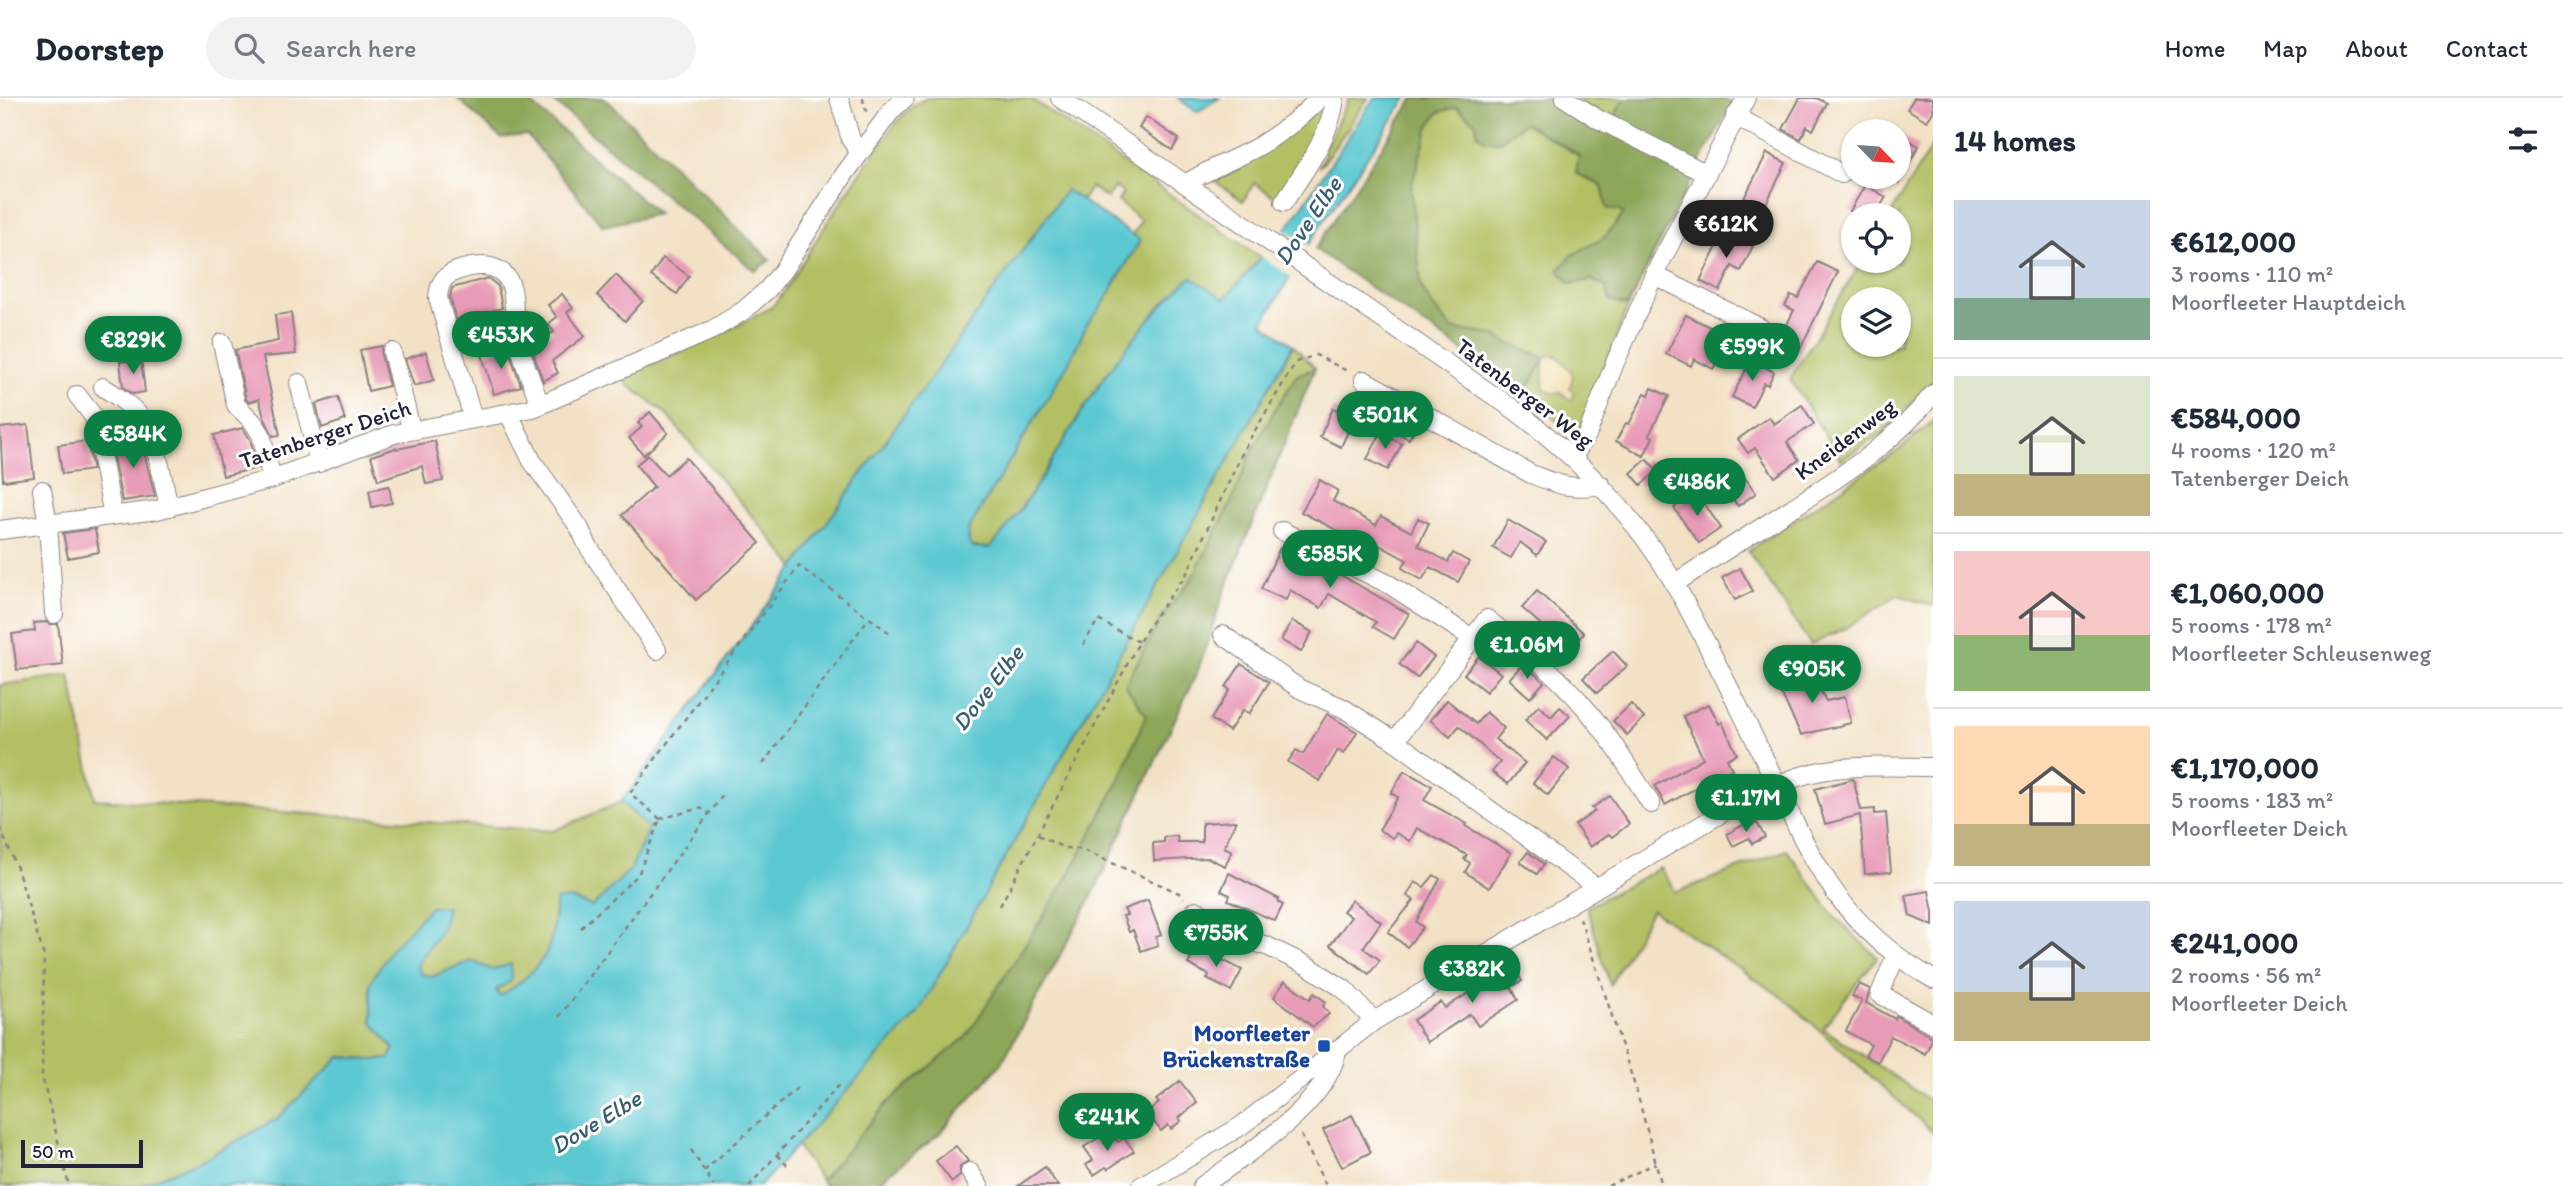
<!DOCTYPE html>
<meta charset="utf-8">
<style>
:root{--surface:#fff;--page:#f2f2f3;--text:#1f2937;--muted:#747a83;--line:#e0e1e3;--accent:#0b8043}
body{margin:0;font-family:Itim,sans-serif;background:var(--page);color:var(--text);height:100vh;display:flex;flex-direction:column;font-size:26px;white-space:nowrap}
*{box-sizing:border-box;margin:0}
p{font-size:23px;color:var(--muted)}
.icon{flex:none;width:38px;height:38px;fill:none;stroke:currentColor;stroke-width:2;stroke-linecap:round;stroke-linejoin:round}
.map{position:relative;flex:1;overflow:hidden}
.drawer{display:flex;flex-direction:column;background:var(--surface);width:630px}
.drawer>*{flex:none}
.needle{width:46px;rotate:115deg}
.tools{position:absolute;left:1841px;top:21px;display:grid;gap:14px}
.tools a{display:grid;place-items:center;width:70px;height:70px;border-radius:50%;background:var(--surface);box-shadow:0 2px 5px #0004;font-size:35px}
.scale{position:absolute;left:21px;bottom:18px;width:122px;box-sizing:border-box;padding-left:7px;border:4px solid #22223b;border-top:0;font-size:19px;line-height:24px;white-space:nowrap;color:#22223b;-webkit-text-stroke:5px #fff;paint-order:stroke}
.price{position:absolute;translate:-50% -60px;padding:0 16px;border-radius:24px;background:var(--accent);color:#fff;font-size:23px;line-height:46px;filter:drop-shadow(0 2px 4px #0008)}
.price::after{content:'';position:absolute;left:50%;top:42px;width:21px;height:16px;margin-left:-10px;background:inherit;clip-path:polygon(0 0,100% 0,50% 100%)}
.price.active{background:#222;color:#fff}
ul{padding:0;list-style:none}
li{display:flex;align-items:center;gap:21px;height:175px;padding:0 21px}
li+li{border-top:2px solid var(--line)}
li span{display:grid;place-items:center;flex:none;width:196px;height:140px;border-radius:0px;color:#555}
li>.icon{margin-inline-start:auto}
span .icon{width:84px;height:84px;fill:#fffc;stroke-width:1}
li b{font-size:30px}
h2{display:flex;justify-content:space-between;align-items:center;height:84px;padding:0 21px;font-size:30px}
header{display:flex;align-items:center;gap:42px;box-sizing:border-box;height:98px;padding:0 35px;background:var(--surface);border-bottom:2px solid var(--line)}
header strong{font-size:33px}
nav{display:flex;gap:38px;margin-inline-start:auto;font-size:24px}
.search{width:490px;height:63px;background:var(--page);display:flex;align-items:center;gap:18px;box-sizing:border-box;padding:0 24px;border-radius:38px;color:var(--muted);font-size:26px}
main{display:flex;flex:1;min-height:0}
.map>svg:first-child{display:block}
.green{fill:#b2c063;stroke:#6a714f;stroke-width:2;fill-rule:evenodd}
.forest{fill:#8da659;stroke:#58644a;stroke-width:2}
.sand{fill:#eeda9e;stroke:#887e6c;stroke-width:2}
.water{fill:#5bc8d1;stroke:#3e7586;stroke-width:2}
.pier{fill:#f2e1c5}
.building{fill:#e99cb8}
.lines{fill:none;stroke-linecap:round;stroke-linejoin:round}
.minor-casing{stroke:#8a8280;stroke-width:20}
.path{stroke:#8a8280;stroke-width:2.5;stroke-dasharray:5 5;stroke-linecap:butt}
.minor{stroke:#fff;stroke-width:18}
.transit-dot{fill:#1a4fb4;stroke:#fff;stroke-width:2.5}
.labels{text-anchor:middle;stroke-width:6;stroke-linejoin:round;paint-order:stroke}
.street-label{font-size:23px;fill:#22223b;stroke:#fff}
.transit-label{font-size:23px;font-weight:bold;fill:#164399;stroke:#fff;text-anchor:end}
.water-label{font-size:24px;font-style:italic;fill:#365c70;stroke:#fff}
</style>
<header>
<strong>Doorstep</strong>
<div class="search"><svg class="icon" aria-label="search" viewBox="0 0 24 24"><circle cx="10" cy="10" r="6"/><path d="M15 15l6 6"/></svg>Search here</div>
<nav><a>Home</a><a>Map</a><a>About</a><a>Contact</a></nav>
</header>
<main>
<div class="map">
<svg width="1933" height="1088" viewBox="0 0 1933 1088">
<rect width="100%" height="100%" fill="#fff"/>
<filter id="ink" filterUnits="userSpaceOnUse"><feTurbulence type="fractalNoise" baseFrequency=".0143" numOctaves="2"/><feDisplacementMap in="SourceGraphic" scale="14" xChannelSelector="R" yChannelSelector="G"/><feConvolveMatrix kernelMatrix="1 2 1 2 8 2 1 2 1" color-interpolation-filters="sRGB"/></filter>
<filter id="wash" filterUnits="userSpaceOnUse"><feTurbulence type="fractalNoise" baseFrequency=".00686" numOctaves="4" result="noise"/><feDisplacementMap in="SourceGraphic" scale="28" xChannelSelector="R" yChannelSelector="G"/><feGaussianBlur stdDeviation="1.57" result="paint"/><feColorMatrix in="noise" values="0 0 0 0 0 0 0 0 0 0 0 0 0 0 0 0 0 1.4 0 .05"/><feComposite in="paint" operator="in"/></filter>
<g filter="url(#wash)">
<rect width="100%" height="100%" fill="#f2e1c5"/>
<g class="green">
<path d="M927 0H1030L1261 160 1224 201 1164 204C1134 238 1107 273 1083 312 1053 358 1027 409 990 450L972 449 969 445 968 432 1068 266 1087 226 1103 206 1140 143 1132 137 1141 123 1118 103 1123 95 1114 89 1107 100 1091 89 1082 102 1066 92 795 469 665 315 627 286 623 279 733 230 772 209 784 194C814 146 842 99 875 54 889 34 904 10 927 0Z"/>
<path d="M1349 0H1368L1323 66 1319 68 1325 56 1323 54Z"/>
<path d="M1575 0H1624L1612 24Z"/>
<path d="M1456 9 1476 25 1478 36 1516 31 1524 25 1579 58 1576 75 1602 87 1625 115 1605 139 1571 158 1592 182 1606 189 1610 203 1628 208 1580 333 1575 339 1551 318 1471 261 1475 249 1452 231 1434 210 1421 189 1413 126 1411 89 1422 47 1429 27 1439 14Z"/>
<path d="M1319 12 1325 17 1310 52 1276 100 1254 85 1243 103 1209 79Z"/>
<path d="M1933 46V283L1885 333 1841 362 1790 281 1862 163H1899V117H1890ZM1853 201H1899V247H1853Z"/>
<path d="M1293 247 1315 270 1223 497 1198 572 1093 796 1001 966 938 1037 873 1088H825L796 1047 918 915Z"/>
<path d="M1933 323V508L1898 497 1846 530 1811 547 1748 453 1899 352Z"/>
<path d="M70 577 95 701 553 733 621 704 649 730 631 771 592 809 572 801 556 802C554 819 554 843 545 857 534 874 516 890 499 899L492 872 471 863 432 879 421 876 417 867 442 830 447 808 430 810 372 924 394 951 390 961 369 962 341 958 277 1021 204 1061 139 1088H0V587Z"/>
<path d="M1787 752 1834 818 1877 859 1823 930 1933 1005V1034L1786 902 1652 812 1610 887 1587 809 1660 770 1676 794Z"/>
</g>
<g class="forest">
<path d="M457 0H525L658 116 603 128 527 37 501 40Z"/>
<path d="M549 0H605L770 162 755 173Z"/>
<path d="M1414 0H1559L1695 74 1628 208 1610 203 1606 189 1592 182 1570 186 1559 172 1571 158 1605 139 1624 115 1607 110 1602 88 1576 75 1579 57 1524 25 1500 43H1485L1478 36 1476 25 1457 9 1439 14 1429 28 1411 89 1421 189 1434 210 1452 231 1494 237 1508 245 1545 260 1525 296 1315 151Z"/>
<path d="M1624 0H1723L1732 6 1699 67 1612 24Z"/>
<path d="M1315 270 1223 497 1198 572 1093 796 1001 966 938 1037 873 1088H825L821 1082 888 1004 966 939 1065 784 1118 685 1146 617 1125 587 1162 518 1191 482 1231 405 1252 353 1275 311 1297 277Z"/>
</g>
<path class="sand" d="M1551 256C1561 260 1555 256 1562 263 1573 275 1575 272 1570 290L1575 294 1572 301H1568L1561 294 1552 295 1544 290C1543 277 1539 262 1551 256Z"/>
<g class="water">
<path d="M1178 0H1219L1197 14Z"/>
<path d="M1374 0H1407L1313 139 1263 225 1293 247 918 915 760 1088H139L204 1061 277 1021 341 958 369 962 390 961 394 951 372 924 370 885 391 851 430 809 447 808 442 830 417 867 421 876 432 879 471 863 492 872 511 866V883L496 892 499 898C516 890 535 873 545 857 554 842 554 819 556 802L572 801 592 809 631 771 649 730 621 704 795 469 1066 92 1140 142 1103 206 1087 226 1068 266 968 432 969 445 972 449 990 450C1027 409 1053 359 1083 312 1114 262 1148 218 1191 179L1225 201 1291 125Z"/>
</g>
<path class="pier" d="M1282 129 1311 149 1293 180 1259 157Z"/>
<g id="blocks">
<g class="building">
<path d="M1800 0H1816L1827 5 1813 32 1807 28 1801 41 1783 31Z"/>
<path d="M1914 0H1933V14L1927 23 1907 11Z"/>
<path d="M1146 19 1179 41 1172 52 1139 30Z"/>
<path d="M1899 37 1919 48 1899 84Z"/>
<path d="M1767 55 1786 65 1761 116 1741 106Z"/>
<path d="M1865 87 1886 99 1875 117H1858L1850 113Z"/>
<path d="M1724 134 1753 148 1741 173 1732 168 1720 193 1700 183Z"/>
<path d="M663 160 689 178 677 196 651 178Z"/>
<path d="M1817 164 1838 174 1799 253 1779 243 1794 212 1785 208 1791 197 1798 200Z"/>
<path d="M616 177 643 203 625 223 597 197Z"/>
<path d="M488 180 498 188 502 210 456 222 450 199 452 190Z"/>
<path d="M562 196 573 210 567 214 585 238 552 263 558 275 543 283 530 246 554 234 548 226 557 219 548 207Z"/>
<path d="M291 215 296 256 263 259 280 337 273 338 264 319 259 301 249 304 246 301 235 252 278 243 275 217Z"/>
<path d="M1686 217 1736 242 1730 254 1724 251 1713 271 1694 261 1691 268 1666 256Z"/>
<path d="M382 248 381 257 389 288 368 293 360 252Z"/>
<path d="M508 249 521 288 494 296 482 257Z"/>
<path d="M426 254 434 282 414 288 405 261Z"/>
<path d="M141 261 145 294 133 296 123 289 120 264Z"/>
<path d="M1751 262 1774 274 1768 287 1764 285 1752 309 1732 299Z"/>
<path d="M1652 290 1669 298 1649 337 1653 339 1644 358 1616 343 1626 325 1629 326 1645 295 1649 297Z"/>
<path d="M338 299 345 322 322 330 316 306Z"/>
<path d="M1802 307 1814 326 1787 344 1799 362 1775 379 1755 350 1748 355 1738 341 1769 319 1774 326Z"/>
<path d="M1333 310 1354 320 1341 349 1320 339Z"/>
<path d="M650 314 668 335 644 357 629 340 642 329 638 325Z"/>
<path d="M1402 321 1416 329 1409 341 1395 334Z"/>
<path d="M28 327 34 379 3 383 0 330Z"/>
<path d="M243 330 250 341 258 370 223 378 214 337Z"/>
<path d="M136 333 144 354 155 398 122 403 112 354 127 351 124 335Z"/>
<path d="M1381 335 1402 346 1388 372 1367 361Z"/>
<path d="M87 343 93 372 62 376 58 347Z"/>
<path d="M435 343 443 383 426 386 422 368 378 382 371 358 396 350 397 351Z"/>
<path d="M648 357 666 377 686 360 760 445 696 502 622 417 654 389 636 367Z"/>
<path d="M1647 361 1657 373 1641 387 1631 375Z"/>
<path d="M1740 373 1756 395 1738 408 1722 386Z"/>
<path d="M1320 382 1338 393 1333 403 1376 427 1381 418 1411 434 1418 420 1429 425 1418 447 1448 464 1453 455 1469 464 1458 484 1430 469 1422 482 1402 470 1407 462 1357 435 1354 441 1301 414Z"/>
<path d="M389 388 392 405 372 409 369 392Z"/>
<path d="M1696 394 1721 430 1699 445 1674 410Z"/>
<path d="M1508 422 1546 444 1537 457 1520 444 1511 460 1493 450Z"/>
<path d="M95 431 99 454 68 460 63 435Z"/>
<path d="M1280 450 1317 466 1318 464 1409 516 1394 541 1373 529 1376 524 1329 496 1321 510 1290 492 1286 502 1261 491Z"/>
<path d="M1740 470 1753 493 1735 502 1722 480Z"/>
<path d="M1537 493 1584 535 1566 554 1553 541 1555 539 1522 510Z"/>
<path d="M1292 523 1312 534 1301 554 1281 542Z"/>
<path d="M46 524 50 526H58L63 567 17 572 12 536 35 533 34 525Z"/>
<path d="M1416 545 1434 559 1417 580 1399 566Z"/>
<path d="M1613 553 1627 568 1597 595 1583 580Z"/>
<path d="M1479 558 1501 576 1486 594 1464 576Z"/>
<path d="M1241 566 1269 584 1249 616 1243 612 1229 633 1211 621 1230 592 1226 589Z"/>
<path d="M1523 566 1544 584 1530 600 1509 581Z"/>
<path d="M1810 571 1826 603 1845 599 1851 625 1801 637 1777 587Z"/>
<path d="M1447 602 1476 626 1486 614 1504 630 1495 641 1525 665 1508 686 1492 674 1500 664 1459 628 1450 639 1430 622Z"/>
<path d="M1631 606 1644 620 1627 637 1613 623Z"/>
<path d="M1709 606 1719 626 1722 624 1737 656 1727 661 1732 671 1665 707 1655 688 1703 660 1683 618Z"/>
<path d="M1539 607 1551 619 1560 609 1570 618 1547 642 1525 622Z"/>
<path d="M1327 616 1357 634 1344 656 1338 652 1320 683 1288 664 1296 652 1303 656Z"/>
<path d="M1554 659 1569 671 1548 697 1533 685Z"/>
<path d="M1404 673 1432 688 1424 702 1467 726 1466 728 1511 755 1489 790 1465 774 1470 765 1464 761 1467 757 1417 730 1410 743 1396 735 1393 740 1379 732 1398 699 1391 695Z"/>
<path d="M1853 681 1861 712 1875 711V716L1886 715 1891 774 1865 776 1860 717 1825 726 1815 691Z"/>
<path d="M1610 698 1629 726 1612 739 1609 736 1590 749 1575 727 1595 713 1592 710Z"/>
<path d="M1236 723 1224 749 1232 753 1225 768 1208 760 1154 763 1153 745 1164 744V739L1177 738 1178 744H1202V725Z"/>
<path d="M1757 725 1765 739 1752 746 1749 740 1733 748 1727 736 1745 726 1746 730Z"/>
<path d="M1528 754 1544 766 1537 776 1520 764Z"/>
<path d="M1229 775 1279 801 1278 804 1283 807 1275 823 1228 802 1230 797 1221 793Z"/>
<path d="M1434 777 1440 781 1416 824 1423 829 1407 849 1388 834 1414 802 1407 798 1415 784 1424 789Z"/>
<path d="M1929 793 1933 814V828L1910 818 1906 797Z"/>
<path d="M1148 802 1161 837 1156 839 1158 847 1141 853 1133 832 1129 834 1123 818 1127 817 1124 811Z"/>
<path d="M1352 802 1381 824 1363 850 1380 862 1369 876 1330 847 1351 819 1343 813Z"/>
<path d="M1197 849 1242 872 1231 893 1207 881 1209 877 1188 866Z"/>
<path d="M1513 867 1522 883 1511 889 1518 902 1478 928 1470 916 1427 944 1413 922 1441 904 1445 910Z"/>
<path d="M1285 883 1310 901 1314 895 1326 904 1323 908 1329 916 1313 929 1274 899Z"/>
<path d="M1859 886 1870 891 1866 905 1895 921 1896 918 1933 940 1925 956 1891 938 1878 964 1865 958 1871 947 1846 933 1862 903 1852 898Z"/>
<path d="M1180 983 1197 1005 1179 1020 1181 1023 1171 1031 1168 1027 1161 1033 1147 1015 1159 1005 1156 1002Z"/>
<path d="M1352 1017 1371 1054 1342 1069 1323 1032Z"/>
<path d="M1108 1034 1118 1044 1124 1040 1134 1053 1108 1071 1106 1069 1094 1077 1086 1067 1093 1062 1084 1049Z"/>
<path d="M956 1048 968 1063 960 1068V1078L952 1084 936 1063Z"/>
<path d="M1045 1069 1058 1088H1018Z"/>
</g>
</g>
</g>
<g filter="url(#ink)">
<use href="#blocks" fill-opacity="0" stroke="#8a8280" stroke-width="2"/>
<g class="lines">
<defs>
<g id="minor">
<path d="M839 0 851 42 860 55"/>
<path d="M1060 0 1516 313C1579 361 1636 418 1676 488 1707 544 1735 601 1763 658 1809 754 1835 826 1933 881"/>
<path d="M1565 0 1598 21 1705 75"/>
<path d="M1735 18 1842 76"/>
<path d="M1186 86C1209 70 1235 62 1259 48 1282 34 1302 19 1319 0"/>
<path d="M1284 104C1304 73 1331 38 1335 0"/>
<path d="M1654 177 1761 230"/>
<path d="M222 245 236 307 253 324 261 336 272 381"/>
<path d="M392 254 411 331"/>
<path d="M1364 282 1531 376C1559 387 1571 392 1601 387"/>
<path d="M299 285 319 365"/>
<path d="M103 289C117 298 131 307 141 320 157 340 163 384 169 409"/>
<path d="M77 297 94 319 113 418"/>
<path d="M509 316 532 363 579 429 588 448 657 552"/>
<path d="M473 321 438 200C439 188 442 179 454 174 477 165 504 163 512 191 515 205 513 221 516 235 521 259 532 283 540 307"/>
<path d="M1573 359 1587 337 1614 267 1654 177 1746 0"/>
<path d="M42 392 48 426 54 516"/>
<path d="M0 432 157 412 272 381 394 336 533 310 712 232 743 213 767 192 783 172 846 74 891 13 905 0"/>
<path d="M1282 433 1390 487 1472 540"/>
<path d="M1674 486C1713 460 1753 435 1792 410 1843 377 1895 344 1933 296"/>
<path d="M1223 537 1300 591 1343 610 1395 643 1596 789"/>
<path d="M1395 643 1487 521C1522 549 1558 577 1587 612 1612 641 1631 674 1651 706"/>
<path d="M1196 812 1231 835 1269 849 1308 868 1344 891 1374 923"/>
<path d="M1896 857 1880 896 1933 926"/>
<path d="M970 1074 979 1088"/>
<path d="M1141 1088 1241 1028 1374 923 1740 704C1763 693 1787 681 1812 675 1846 666 1897 669 1933 669"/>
<path d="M1202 1088C1246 1056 1326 1009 1337 953"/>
</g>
</defs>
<use href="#minor" class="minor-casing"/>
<g class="path">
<path d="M863 0 864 9 870 16"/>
<path d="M1083 547 1098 522 1139 544"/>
<path d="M763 666 868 521"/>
<path d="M660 721 630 695 799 468 891 536"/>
<path d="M660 721 700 710 709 715"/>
<path d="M0 730 17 770 44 858 42 978 69 1088"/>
<path d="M1038 737 1064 750 1081 751 1179 795 1184 800"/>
<path d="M1000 808 1139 544 1156 517 1186 477 1245 349 1296 264 1316 257 1349 274"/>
<path d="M1580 820 1636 991 1662 1088"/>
<path d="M581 830 638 777 660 721"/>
<path d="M559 919 725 694"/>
<path d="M1301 1037 1326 1088"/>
<path d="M691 1052 714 1088"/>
<path d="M777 1057 787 1067"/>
<path d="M704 1073 797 990"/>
<path d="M749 1088 839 987"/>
<path d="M1608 1088 1656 1065"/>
</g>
<use href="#minor" class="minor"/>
</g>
</g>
<rect class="transit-dot" x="1317" y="941" width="14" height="14" rx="3.5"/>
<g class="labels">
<g class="street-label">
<text transform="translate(1525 295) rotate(37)" y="8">Tatenberger Weg</text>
<text transform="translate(325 336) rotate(-18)" y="8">Tatenberger Deich</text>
<text transform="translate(1845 341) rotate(-37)" y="8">Kneidenweg</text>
</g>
<g class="transit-label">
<text x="1310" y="943">Moorfleeter<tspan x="1310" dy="26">Brückenstraße</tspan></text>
</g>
<g class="water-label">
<text transform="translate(1308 123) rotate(-56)" y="8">Dove Elbe</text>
<text transform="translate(988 590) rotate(-52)" y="8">Dove Elbe</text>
<text transform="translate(596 1024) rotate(-31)" y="8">Dove Elbe</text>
</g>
</g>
</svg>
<div class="tools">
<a><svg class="needle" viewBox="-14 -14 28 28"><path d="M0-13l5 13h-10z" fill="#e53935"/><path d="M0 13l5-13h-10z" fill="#747a83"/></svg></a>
<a><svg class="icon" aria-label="locate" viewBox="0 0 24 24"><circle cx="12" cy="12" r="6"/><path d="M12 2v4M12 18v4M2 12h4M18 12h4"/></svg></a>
<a><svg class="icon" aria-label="layers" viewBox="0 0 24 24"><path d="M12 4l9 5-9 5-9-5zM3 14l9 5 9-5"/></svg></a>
</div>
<div class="scale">50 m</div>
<b class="price active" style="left:1726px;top:162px">€612K</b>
<b class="price" style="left:501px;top:273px">€453K</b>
<b class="price" style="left:133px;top:278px">€829K</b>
<b class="price" style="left:1752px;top:285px">€599K</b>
<b class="price" style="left:1385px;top:353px">€501K</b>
<b class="price" style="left:133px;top:372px">€584K</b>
<b class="price" style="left:1697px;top:420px">€486K</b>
<b class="price" style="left:1330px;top:492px">€585K</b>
<b class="price" style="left:1527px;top:583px">€1.06M</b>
<b class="price" style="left:1812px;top:607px">€905K</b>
<b class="price" style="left:1746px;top:736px">€1.17M</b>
<b class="price" style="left:1216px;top:871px">€755K</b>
<b class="price" style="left:1472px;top:907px">€382K</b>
<b class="price" style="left:1107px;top:1055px">€241K</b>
</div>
<section class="drawer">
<h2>14 homes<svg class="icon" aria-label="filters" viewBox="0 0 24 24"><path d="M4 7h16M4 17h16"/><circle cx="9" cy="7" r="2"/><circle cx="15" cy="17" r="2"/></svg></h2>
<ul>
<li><span style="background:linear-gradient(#c9d6e8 70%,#7fa58c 0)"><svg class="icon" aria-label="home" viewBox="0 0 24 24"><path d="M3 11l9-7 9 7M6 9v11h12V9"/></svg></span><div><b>€612,000</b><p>3 rooms · 110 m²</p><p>Moorfleeter Hauptdeich</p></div></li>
<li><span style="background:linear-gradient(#dfe7d0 70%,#c2b280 0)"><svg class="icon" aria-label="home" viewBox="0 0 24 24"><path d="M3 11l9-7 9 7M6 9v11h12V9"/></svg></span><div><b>€584,000</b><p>4 rooms · 120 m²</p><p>Tatenberger Deich</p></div></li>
<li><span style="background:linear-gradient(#f6c9c9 60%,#8fb573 0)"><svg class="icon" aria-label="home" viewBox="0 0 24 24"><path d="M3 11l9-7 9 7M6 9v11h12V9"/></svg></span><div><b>€1,060,000</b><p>5 rooms · 178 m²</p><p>Moorfleeter Schleusenweg</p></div></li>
<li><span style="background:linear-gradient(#ffd9b3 70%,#c2b280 0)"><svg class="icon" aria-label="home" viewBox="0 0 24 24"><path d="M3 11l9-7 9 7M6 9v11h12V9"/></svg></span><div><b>€1,170,000</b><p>5 rooms · 183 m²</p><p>Moorfleeter Deich</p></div></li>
<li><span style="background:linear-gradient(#c9d6e8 65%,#c2b280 0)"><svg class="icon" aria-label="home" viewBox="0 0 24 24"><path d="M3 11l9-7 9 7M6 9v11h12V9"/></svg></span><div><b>€241,000</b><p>2 rooms · 56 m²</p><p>Moorfleeter Deich</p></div></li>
</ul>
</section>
</main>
